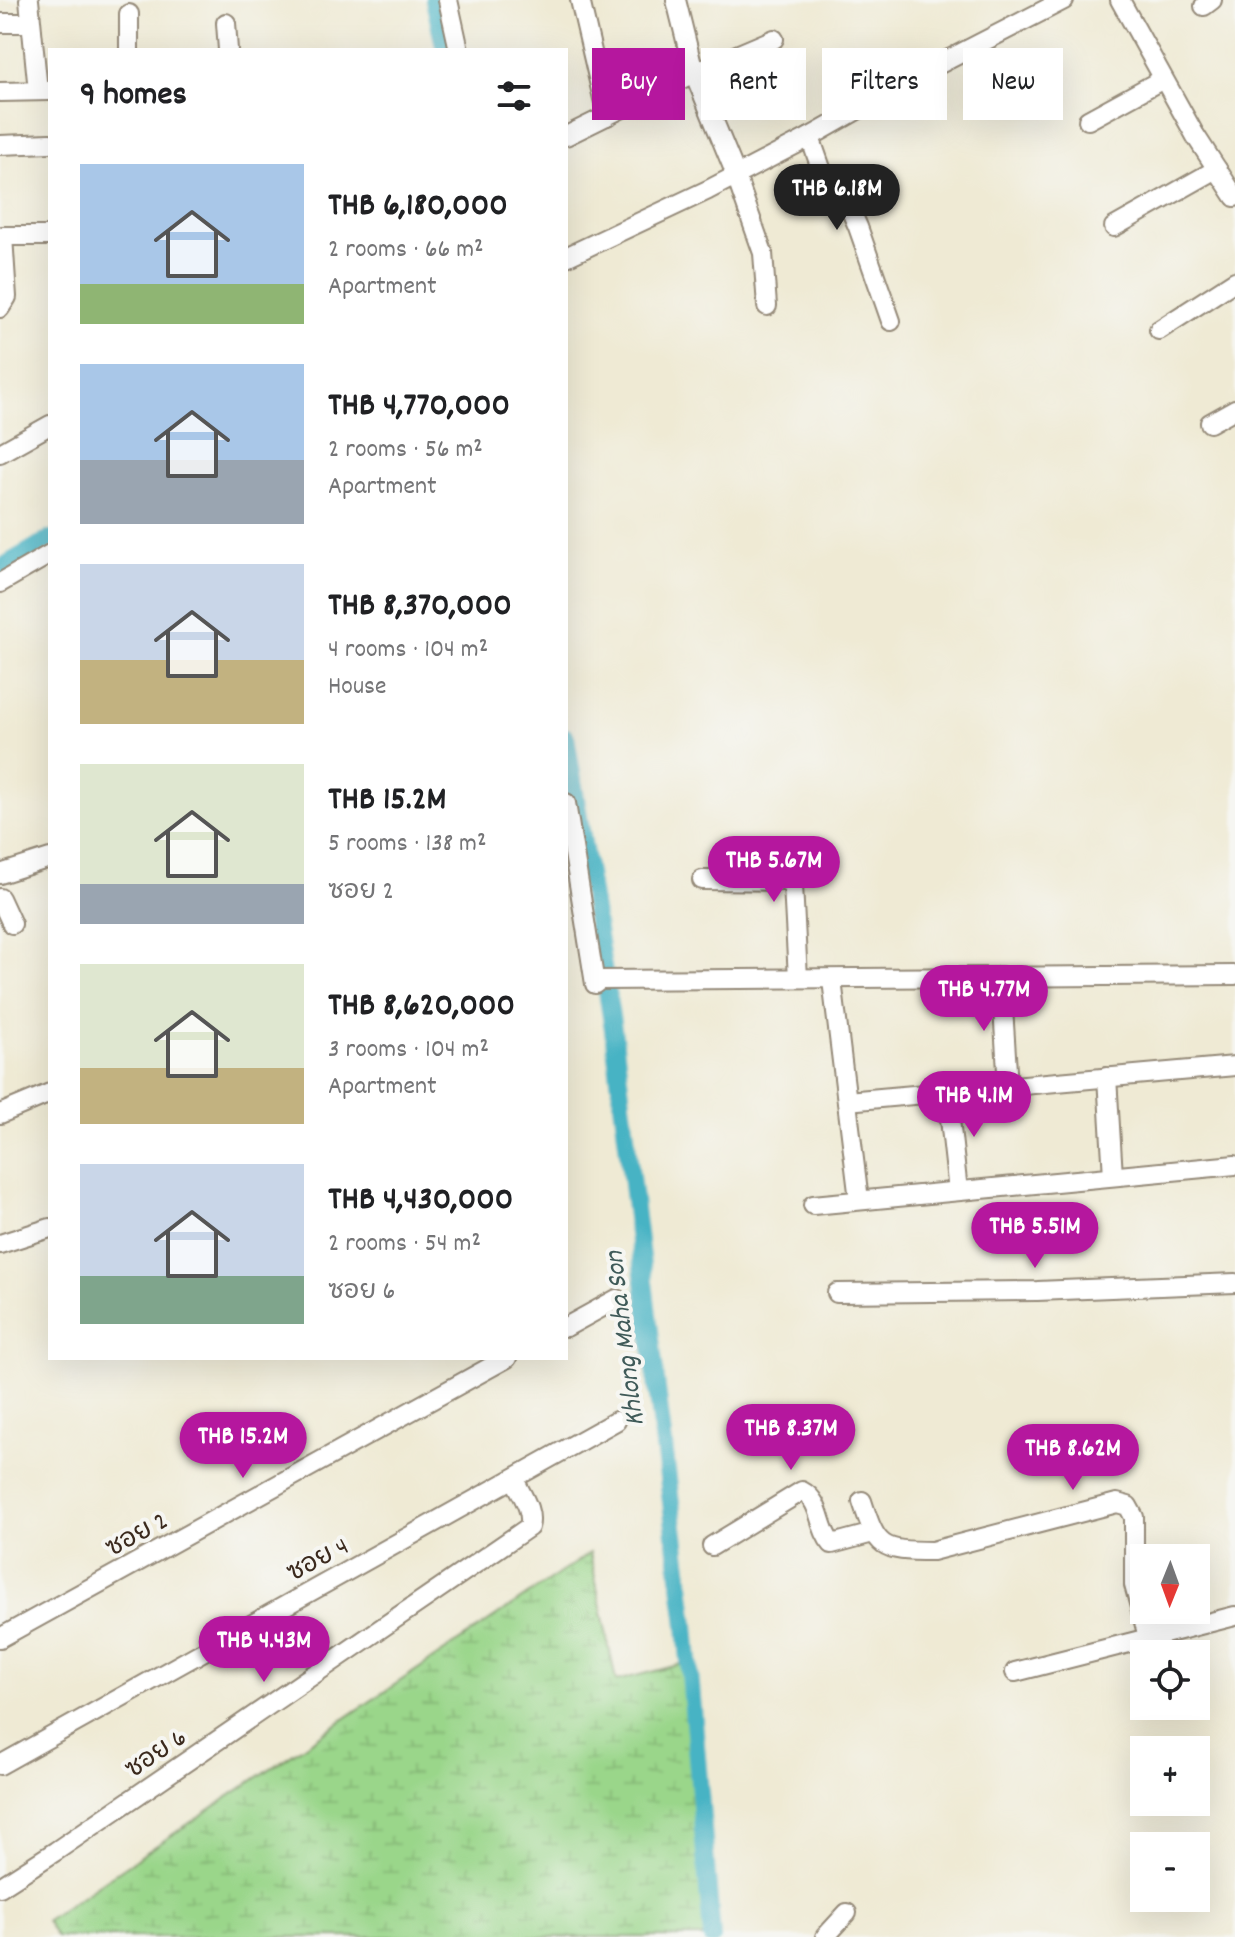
<!DOCTYPE html>
<meta charset="utf-8">
<style>
:root{--surface:#fff;--page:#f2f2f2;--text:#202124;--muted:#757577;--accent:#b5179e}
body{margin:0;font-family:Dekko,"Playpen Sans Thai",sans-serif;background:var(--page);color:var(--text);height:100vh;display:flex;flex-direction:column;font-size:30px;white-space:nowrap}
*{box-sizing:border-box;margin:0}
p{font-size:26px;color:var(--muted)}
.icon{flex:none;width:44px;height:44px;fill:none;stroke:currentColor;stroke-width:2;stroke-linecap:round;stroke-linejoin:round}
.map{position:relative;flex:1;overflow:hidden}
.details{position:absolute;left:48px;top:48px;width:520px;height:1312px;display:flex;flex-direction:column;background:var(--surface);border-radius:0px;box-shadow:0 8px 32px #0002}
.details>*{flex:none}
.top-card{position:absolute;left:592px;top:48px;width:522px;height:72px;display:flex;gap:16px}
.needle{width:52px;rotate:181deg}
.buttons{position:absolute;left:1130px;top:1544px;display:grid;gap:16px}
.buttons a{display:grid;place-items:center;width:80px;height:80px;border-radius:0px;background:var(--surface);box-shadow:0 8px 32px #0002;font-size:40px}
.price{position:absolute;translate:-50% -68px;padding:0 18px;border-radius:28px;background:var(--accent);color:#fff;font-size:26px;line-height:52px;filter:drop-shadow(0 2px 4px #0008)}
.price::after{content:'';position:absolute;left:50%;top:48px;width:24px;height:18px;margin-left:-12px;background:inherit;clip-path:polygon(0 0,100% 0,50% 100%)}
.price.on{background:#222;color:#fff}
ul{padding:0;list-style:none}
li{display:flex;align-items:center;gap:24px;height:200px;padding:0 32px}
li span{display:grid;place-items:center;flex:none;width:224px;height:160px;border-radius:0px;color:#555}
li>.icon{margin-inline-start:auto}
span .icon{width:96px;height:96px;fill:#fffc;stroke-width:1}
li b{font-size:34px}
h2{display:flex;justify-content:space-between;align-items:center;height:96px;padding:0 32px;font-size:34px}
.pill{padding:0 28px;border-radius:0px;background:var(--surface);box-shadow:0 8px 32px #0002;font-size:28px;line-height:72px}
.pill.on{background:var(--accent);color:#fff}
.map>svg:first-child{display:block}
.wetland{fill:url(#wetland-marsh);stroke:#6a8054;stroke-width:2}
.lines{fill:none;stroke-linecap:round;stroke-linejoin:round}
.canal{stroke:#47b3c4;stroke-width:18}
.minor-casing{stroke:#958a79;stroke-width:22}
.minor{stroke:#fff;stroke-width:18}
.labels{text-anchor:middle;stroke-width:8;stroke-linejoin:round;paint-order:stroke}
.street-label{font-size:26px;fill:#3b2a1e;stroke:#f6f6f2}
.water-label{font-size:28px;font-style:italic;fill:#3f5a58;stroke:#f6f6f2}
</style>
<div class="map">
<svg width="1235" height="1937" viewBox="0 0 1235 1937">
<defs>
<pattern id="wetland-marsh" width="20" height="14" patternUnits="userSpaceOnUse" patternTransform="scale(2)"><rect width="20" height="14" fill="#9ad68a"/><path d="M1 5h8M5 5V1M11 12h8M15 12V8" fill="none" stroke="#86b877"/></pattern>
</defs>
<rect width="100%" height="100%" fill="#f6f6f2"/>
<filter id="ink" filterUnits="userSpaceOnUse"><feTurbulence type="fractalNoise" baseFrequency=".0125" numOctaves="2"/><feDisplacementMap in="SourceGraphic" scale="16" xChannelSelector="R" yChannelSelector="G"/><feConvolveMatrix kernelMatrix="1 2 1 2 8 2 1 2 1" color-interpolation-filters="sRGB"/></filter>
<filter id="wash" filterUnits="userSpaceOnUse"><feTurbulence type="fractalNoise" baseFrequency=".006" numOctaves="4" result="noise"/><feDisplacementMap in="SourceGraphic" scale="32" xChannelSelector="R" yChannelSelector="G"/><feGaussianBlur stdDeviation="1.8" result="paint"/><feColorMatrix in="noise" values="0 0 0 0 0 0 0 0 0 0 0 0 0 0 0 0 0 1.4 0 .05"/><feComposite in="paint" operator="in"/></filter>
<g filter="url(#wash)">
<rect width="100%" height="100%" fill="#efead4"/>
<path class="wetland" d="M590 1553 616 1681 682 1664 707 1937H56L46 1920Z"/>
<g class="lines">
<g class="canal">
<path d="M434 0 445 50"/>
<path d="M0 568 50 539"/>
<path d="M566 737 613 1029 686 1625 712 1937"/>
</g>
</g>
</g>
<g filter="url(#ink)">
<g class="lines">
<defs>
<g id="minor">
<path d="M29 0 38 91"/>
<path d="M448 0 459 50"/>
<path d="M580 0 607 116"/>
<path d="M676 0 694 73 732 165 763 253 767 306"/>
<path d="M1120 0 1195 135 1235 197"/>
<path d="M1204 6 1212 0"/>
<path d="M0 23H30"/>
<path d="M226 23 228 50"/>
<path d="M129 50V14"/>
<path d="M0 92 49 91"/>
<path d="M1088 120 1163 79"/>
<path d="M566 136 694 73 774 39"/>
<path d="M810 137 823 174 844 195 858 227 891 321"/>
<path d="M0 145 50 143"/>
<path d="M1114 227 1217 169"/>
<path d="M566 257 708 190 810 137 926 71 1064 0"/>
<path d="M0 308 7 297 3 236H50"/>
<path d="M1159 330 1235 281"/>
<path d="M1210 423 1235 409"/>
<path d="M0 453 50 425"/>
<path d="M0 583 50 554"/>
<path d="M566 803 595 984 600 980 1235 975"/>
<path d="M0 874 50 858"/>
<path d="M702 880 784 881 793 885 798 978"/>
<path d="M0 898 12 924"/>
<path d="M1001 976 1008 1087"/>
<path d="M832 980 859 1200"/>
<path d="M1107 1077 1113 1176"/>
<path d="M947 1092 958 1191"/>
<path d="M847 1101 1235 1066"/>
<path d="M0 1114 50 1093"/>
<path d="M813 1205 1235 1165"/>
<path d="M0 1244 50 1228"/>
<path d="M837 1293 1037 1291 1235 1283"/>
<path d="M566 1327 617 1299"/>
<path d="M862 1501C877 1548 881 1551 932 1551L1117 1503 1128 1506 1134 1517V1585L1148 1637"/>
<path d="M712 1546 802 1491C822 1501 818 1529 832 1544L873 1533"/>
<path d="M0 1638 507 1358"/>
<path d="M1015 1672 1235 1616"/>
<path d="M0 1765 616 1421"/>
<path d="M0 1887 56 1851 529 1527C534 1511 521 1494 514 1479"/>
<path d="M825 1937 847 1913"/>
</g>
</defs>
<use href="#minor" class="minor-casing"/>
<use href="#minor" class="minor"/>
</g>
</g>
<g class="labels">
<g class="street-label">
<text transform="translate(136 1533) rotate(-29)" y="9">ซอย 2</text>
<text transform="translate(317 1558) rotate(-28)" y="9">ซอย 4</text>
<text transform="translate(155 1752) rotate(-34)" y="9">ซอย 6</text>
</g>
<g class="water-label">
<text transform="translate(622 1339) rotate(-97)" y="10">Khlong Maha Son</text>
</g>
</g>
</svg>
<div class="buttons">
<a><svg class="needle" viewBox="-14 -14 28 28"><path d="M0-13l5 13h-10z" fill="#e53935"/><path d="M0 13l5-13h-10z" fill="#757577"/></svg></a>
<a><svg class="icon" aria-label="locate" viewBox="0 0 24 24"><circle cx="12" cy="12" r="6"/><path d="M12 2v4M12 18v4M2 12h4M18 12h4"/></svg></a>
<a>+</a>
<a>−</a>
</div>
<b class="price on" style="left:837px;top:232px">THB 6.18M</b>
<b class="price" style="left:774px;top:904px">THB 5.67M</b>
<b class="price" style="left:984px;top:1033px">THB 4.77M</b>
<b class="price" style="left:974px;top:1139px">THB 4.1M</b>
<b class="price" style="left:1035px;top:1270px">THB 5.51M</b>
<b class="price" style="left:791px;top:1472px">THB 8.37M</b>
<b class="price" style="left:243px;top:1480px">THB 15.2M</b>
<b class="price" style="left:1073px;top:1492px">THB 8.62M</b>
<b class="price" style="left:264px;top:1684px">THB 4.43M</b>
<div class="top-card">
<a class="pill on">Buy</a>
<a class="pill">Rent</a>
<a class="pill">Filters</a>
<a class="pill">New</a>
</div>
<section class="details">
<h2>9 homes<svg class="icon" aria-label="filters" viewBox="0 0 24 24"><path d="M4 7h16M4 17h16"/><circle cx="9" cy="7" r="2"/><circle cx="15" cy="17" r="2"/></svg></h2>
<ul>
<li><span style="background:linear-gradient(#a9c7e8 75%,#8fb573 0)"><svg class="icon" aria-label="home" viewBox="0 0 24 24"><path d="M3 11l9-7 9 7M6 9v11h12V9"/></svg></span><div><b>THB 6,180,000</b><p>2 rooms · 66 m²</p><p>Apartment</p></div></li>
<li><span style="background:linear-gradient(#a9c7e8 60%,#9aa5b1 0)"><svg class="icon" aria-label="home" viewBox="0 0 24 24"><path d="M3 11l9-7 9 7M6 9v11h12V9"/></svg></span><div><b>THB 4,770,000</b><p>2 rooms · 56 m²</p><p>Apartment</p></div></li>
<li><span style="background:linear-gradient(#c9d6e8 60%,#c2b280 0)"><svg class="icon" aria-label="home" viewBox="0 0 24 24"><path d="M3 11l9-7 9 7M6 9v11h12V9"/></svg></span><div><b>THB 8,370,000</b><p>4 rooms · 104 m²</p><p>House</p></div></li>
<li><span style="background:linear-gradient(#dfe7d0 75%,#9aa5b1 0)"><svg class="icon" aria-label="home" viewBox="0 0 24 24"><path d="M3 11l9-7 9 7M6 9v11h12V9"/></svg></span><div><b>THB 15.2M</b><p>5 rooms · 138 m²</p><p>ซอย 2</p></div></li>
<li><span style="background:linear-gradient(#dfe7d0 65%,#c2b280 0)"><svg class="icon" aria-label="home" viewBox="0 0 24 24"><path d="M3 11l9-7 9 7M6 9v11h12V9"/></svg></span><div><b>THB 8,620,000</b><p>3 rooms · 104 m²</p><p>Apartment</p></div></li>
<li><span style="background:linear-gradient(#c9d6e8 70%,#7fa58c 0)"><svg class="icon" aria-label="home" viewBox="0 0 24 24"><path d="M3 11l9-7 9 7M6 9v11h12V9"/></svg></span><div><b>THB 4,430,000</b><p>2 rooms · 54 m²</p><p>ซอย 6</p></div></li>
</ul>
</section>
</div>
